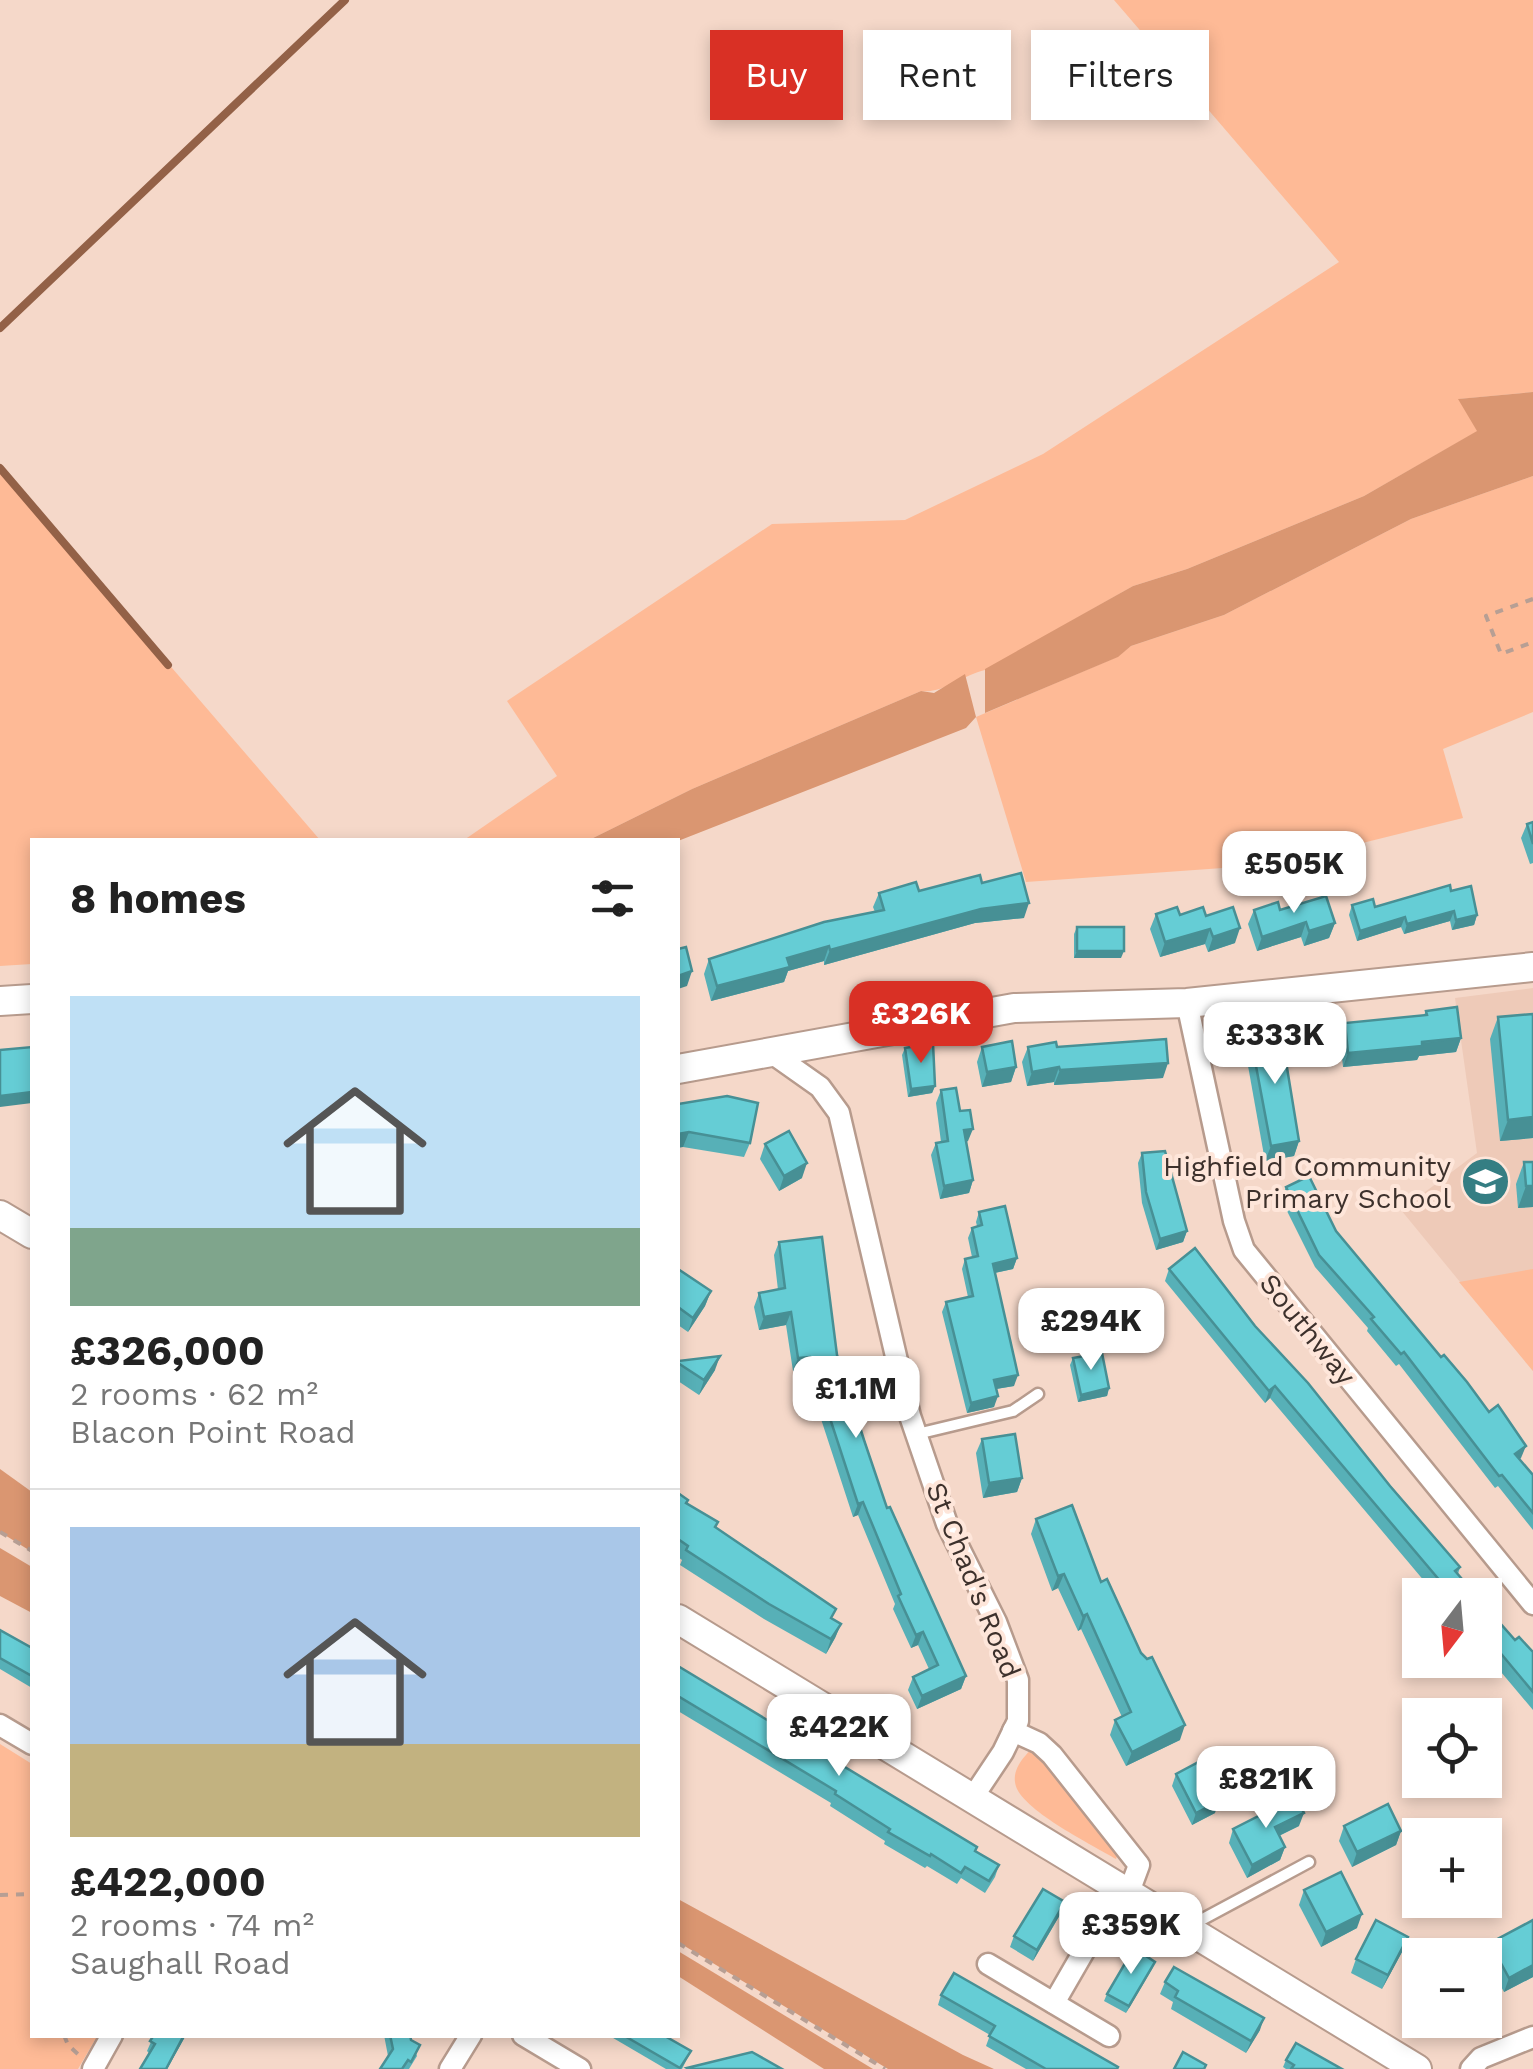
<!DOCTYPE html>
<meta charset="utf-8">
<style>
:root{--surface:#fff;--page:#f6f6f6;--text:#222;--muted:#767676;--line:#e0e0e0;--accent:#d93025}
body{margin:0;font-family:"Work Sans",sans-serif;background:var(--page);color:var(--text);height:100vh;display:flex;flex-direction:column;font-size:38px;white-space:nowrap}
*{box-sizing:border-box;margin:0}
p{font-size:32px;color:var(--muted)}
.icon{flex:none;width:55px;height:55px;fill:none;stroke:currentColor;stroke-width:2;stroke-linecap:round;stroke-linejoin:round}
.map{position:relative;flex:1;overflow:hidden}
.side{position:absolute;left:30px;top:838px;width:650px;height:1200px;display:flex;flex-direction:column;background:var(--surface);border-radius:0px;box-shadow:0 5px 15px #0003}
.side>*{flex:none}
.guide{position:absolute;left:710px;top:30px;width:672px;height:90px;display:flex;gap:20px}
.needle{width:65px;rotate:196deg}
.fabs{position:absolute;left:1402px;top:1578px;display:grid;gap:20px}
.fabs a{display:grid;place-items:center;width:100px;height:100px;border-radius:0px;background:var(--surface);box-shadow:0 5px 15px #0003;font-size:50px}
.price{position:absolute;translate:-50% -85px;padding:0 22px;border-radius:20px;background:#fff;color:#222;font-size:32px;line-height:65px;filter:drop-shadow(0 2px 5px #0008)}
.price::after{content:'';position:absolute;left:50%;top:60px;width:30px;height:22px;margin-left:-15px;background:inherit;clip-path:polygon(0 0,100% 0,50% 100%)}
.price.selected{background:var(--accent);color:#fff}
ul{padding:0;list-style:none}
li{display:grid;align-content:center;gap:20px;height:530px;padding:0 40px}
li+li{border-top:2px solid var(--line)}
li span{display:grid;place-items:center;height:310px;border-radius:0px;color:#555}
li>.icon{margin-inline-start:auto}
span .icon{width:180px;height:180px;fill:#fffc;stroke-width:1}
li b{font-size:42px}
h2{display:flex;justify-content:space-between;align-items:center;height:120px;padding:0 40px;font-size:42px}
.pill{padding:0 35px;border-radius:0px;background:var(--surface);box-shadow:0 5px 15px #0003;font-size:35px;line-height:90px}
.pill.selected{background:var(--accent);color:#fff}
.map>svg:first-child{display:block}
.built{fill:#eecab8}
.green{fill:#feba96}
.forest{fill:#da9671}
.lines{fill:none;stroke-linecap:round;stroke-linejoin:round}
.stream{stroke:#936147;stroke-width:8}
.lane-casing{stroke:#b79b8d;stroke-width:15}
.street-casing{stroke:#b79b8d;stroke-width:25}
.secondary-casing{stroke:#b79b8d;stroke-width:32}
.path{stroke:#b79f94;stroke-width:4;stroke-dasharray:8 8;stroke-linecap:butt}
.lane{stroke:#fff;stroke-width:10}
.street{stroke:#fff;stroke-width:20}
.secondary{stroke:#fff;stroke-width:28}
.wall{fill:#57b0b7}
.shaded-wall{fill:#479095}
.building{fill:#65cdd5;stroke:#479095;stroke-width:2.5}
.labels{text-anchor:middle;stroke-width:8;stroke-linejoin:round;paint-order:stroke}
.poi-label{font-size:28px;fill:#3d312c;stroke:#fee6da;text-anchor:end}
.street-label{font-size:28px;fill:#3d312c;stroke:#fee6da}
</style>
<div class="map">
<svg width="1533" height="2069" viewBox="0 0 1533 2069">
<rect width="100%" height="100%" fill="#f5d8c9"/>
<path class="built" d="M1533 988V1371L1401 1210 1477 1153 1455 998Z"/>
<g class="green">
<path d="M1114 0H1533V392L1459 399 1478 431 1364 496 1187 569 1133 586 985 670C963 675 942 694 921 691L692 789 589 840H464L557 776 507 701 772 524 905 520 1043 454 1339 262Z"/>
<path d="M0 468 320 840H32V964L0 966Z"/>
<path d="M1533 476V712L1443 749 1463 818 1278 864 1026 882 976 717 1117 657 1131 646 1224 615 1411 519Z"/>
<path d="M1533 1269V1371L1459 1282Z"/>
<path d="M0 1744 32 1764V2035H105L101 2041 95 2040 78 2069H0Z"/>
<path d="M1033 1747 1118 1854 1116 1859C1093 1845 1017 1808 1015 1782 1013 1768 1024 1757 1033 1747Z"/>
</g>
<g class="forest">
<path d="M1533 392V476L1411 519 1224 615 1131 646 1118 657 985 713V669L1133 586 1187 569 1364 496 1477 431 1458 399Z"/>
<path d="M965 674 976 717 966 728 678 841 589 840 692 789 921 691 934 693Z"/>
<path d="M0 1469 32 1492V1552L0 1532Z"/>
<path d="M0 1548 32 1567V1613L0 1596Z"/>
<path d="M678 1899 963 2055 994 2069H888L678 1942Z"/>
<path d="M678 1951 873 2069H824L678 1976Z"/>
</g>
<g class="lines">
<g class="stream">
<path d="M0 328 345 0"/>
<path d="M0 468 168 665"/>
</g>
<defs>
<g id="lane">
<path d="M917 1434 1013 1411 1038 1394"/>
<path d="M1188 1927 1309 1862"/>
</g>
<g id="street">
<path d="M1187 1003 1234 1221 1244 1250 1533 1604"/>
<path d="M769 1051 820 1087 839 1113 910 1416 947 1524 996 1622 1018 1680V1721L1003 1752 973 1797"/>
<path d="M0 1725 32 1744"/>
<path d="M1013 1731 1039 1743 1052 1755 1139 1865 1129 1892"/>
<path d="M988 1964 1109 2036"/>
<path d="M1054 2003 1121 1887"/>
<path d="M523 2035 580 2069"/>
<path d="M93 2069 112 2035"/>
<path d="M450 2069 471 2035"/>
<path d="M1471 2069 1481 2058 1533 2037"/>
</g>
<g id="secondary">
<path d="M0 1001 32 999"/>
<path d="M678 1069 1014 1008 1187 1003 1533 967"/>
<path d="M0 1215 32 1234"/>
<path d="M678 1619 1417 2069"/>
</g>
</defs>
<use href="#lane" class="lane-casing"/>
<use href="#street" class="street-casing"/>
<use href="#secondary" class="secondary-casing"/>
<g class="path">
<path d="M1533 599 1486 616 1501 654 1533 642"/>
<path d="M0 1532 32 1551"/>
<path d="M0 1895 32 1894"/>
<path d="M678 1943 885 2069"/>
<path d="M64 2035 68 2045 79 2055"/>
</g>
<use href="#lane" class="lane"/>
<use href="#street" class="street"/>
<use href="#secondary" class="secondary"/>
</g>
<g class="wall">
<path d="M1533 822V863L1530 864 1521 838 1527 824Z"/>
<path d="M982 883 1024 918 975 923 824 965V961L788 971 784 982 711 1001 704 974 709 959 875 912 873 907 879 893 919 891Z"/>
<path d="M1451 891 1477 915 1474 925 1452 930 1450 921 1404 934 1401 927 1357 941 1349 915 1352 905 1375 907Z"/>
<path d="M1254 910H1280L1335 923 1329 938 1304 946 1301 937 1257 951 1248 924Z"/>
<path d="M1156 914 1206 916 1235 943 1208 952 1205 944 1160 957 1150 929Z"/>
<path d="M1077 927 1121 958H1074V934Z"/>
<path d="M1426 1011 1461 1038 1456 1052 1419 1056 1417 1060 1343 1067 1340 1038 1345 1023 1424 1015Z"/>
<path d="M1533 1014V1138L1500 1141 1490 1039 1498 1017Z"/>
<path d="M1250 1034 1299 1141 1294 1156 1265 1161 1245 1049Z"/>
<path d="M982 1047 1016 1067 1011 1082 982 1087 977 1062Z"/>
<path d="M1028 1047H1057L1163 1078 1054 1085V1082L1027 1086 1022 1062Z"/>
<path d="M905 1048 935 1086 932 1093 908 1097 902 1055Z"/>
<path d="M941 1090 960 1111 968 1141 966 1142 973 1180 969 1193 940 1199 931 1155 936 1143 941 1142 936 1103Z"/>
<path d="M678 1104 750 1143 744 1157 683 1147Z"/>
<path d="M765 1144 802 1178 779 1191 760 1159Z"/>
<path d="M1142 1153 1187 1231 1183 1242 1156 1250 1142 1203 1138 1163Z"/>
<path d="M1524 1162H1533V1207L1518 1208 1516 1184Z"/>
<path d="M1286 1187 1336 1231 1521 1458 1519 1459 1533 1475V1530L1498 1486 1495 1488 1399 1364 1396 1366 1367 1331 1368 1328 1315 1267 1281 1199Z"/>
<path d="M979 1212 1017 1258 1013 1269 995 1273 1014 1386 996 1389 994 1407 967 1413 942 1312 946 1302 968 1297 962 1269 965 1259 972 1257 968 1238 972 1228 977 1226 976 1222Z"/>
<path d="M779 1242 837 1355 887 1508 966 1676 961 1689 917 1709 908 1690 913 1677 929 1669 918 1645 911 1648 893 1609 895 1604 858 1515 853 1517 805 1370 793 1371 786 1325 759 1330 754 1307 759 1293 778 1290 774 1255Z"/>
<path d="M678 1269 711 1291 705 1306 688 1332 678 1325Z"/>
<path d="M1169 1269 1255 1326 1460 1567 1458 1574 1476 1595H1436L1270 1398 1265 1403 1165 1281Z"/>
<path d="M1073 1358 1109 1388 1107 1396 1078 1402 1070 1365Z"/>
<path d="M678 1361 715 1370 699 1395 678 1381Z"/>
<path d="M982 1439 1022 1478 1017 1492 983 1498 976 1453Z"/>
<path d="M678 1493 687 1504 718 1522 716 1527 832 1619 841 1624 835 1638 826 1654 764 1619 680 1565 682 1560 678 1557Z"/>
<path d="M1036 1519 1101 1582 1180 1740 1126 1766 1110 1735 1115 1720 1122 1717 1081 1629 1078 1631 1058 1588 1052 1591 1031 1534Z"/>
<path d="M1485 1606 1515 1640 1533 1652V1710L1485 1653Z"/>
<path d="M0 1630 32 1648V1688L0 1669Z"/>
<path d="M678 1666 999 1865 995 1877 985 1893 961 1878 957 1884 927 1866 925 1868 884 1844 885 1841 830 1806 831 1803 678 1711Z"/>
<path d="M1176 1774 1218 1776 1212 1788 1215 1813 1192 1825 1172 1786Z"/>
<path d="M1299 1826 1279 1836 1285 1847 1280 1860 1247 1878 1229 1843 1233 1829Z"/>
<path d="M1344 1826 1401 1831 1396 1845 1352 1867 1339 1841Z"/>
<path d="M1304 1890 1357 1928 1321 1947 1299 1905Z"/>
<path d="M1061 1913 1033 1961 1010 1947 1014 1936Z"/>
<path d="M1533 1920V1977L1504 1992 1485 1958 1490 1943Z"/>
<path d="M1408 1937 1402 1952 1382 1989 1351 1973 1356 1959Z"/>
<path d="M1155 1962 1126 2013 1104 2001 1107 1994Z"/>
<path d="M1420 1967V1995L1413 1981 1418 1968Z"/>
<path d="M1165 1982 1260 2030 1246 2053 1171 2009 1173 2002 1160 1994Z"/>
<path d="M941 1995 1117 2069H1026L986 2046 990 2035 938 2005Z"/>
<path d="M154 2035H186L167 2069H140L149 2053 147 2051Z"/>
<path d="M384 2035H410L417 2056 409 2069H380L388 2056Z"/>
<path d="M608 2035H663L691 2051 682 2069H666Z"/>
<path d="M1286 2060 1342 2069H1286L1283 2067Z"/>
</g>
<g class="shaded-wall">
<path d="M1029 903 1024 918 975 923 824 965 830 950 981 909Z"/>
<path d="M1454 911 1450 921 1404 934 1407 924Z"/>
<path d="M1477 915 1474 925 1452 930 1456 920Z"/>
<path d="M1405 917 1401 927 1357 941 1360 931Z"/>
<path d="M1306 922 1301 937 1257 951 1262 937Z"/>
<path d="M1335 923 1329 938 1304 946 1309 931Z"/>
<path d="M1240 928 1235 943 1208 952 1213 937Z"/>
<path d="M1210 929 1205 944 1160 957 1165 942Z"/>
<path d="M829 946 824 961 788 971 784 982 711 1001 717 986 787 958Z"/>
<path d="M1077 951H1124L1121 958H1074Z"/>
<path d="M692 971 687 986 678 989V976Z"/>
<path d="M1461 1038 1456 1052 1419 1056 1417 1060 1343 1067 1348 1053Z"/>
<path d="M1168 1063 1163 1078 1054 1085 1060 1070Z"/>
<path d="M1016 1067 1011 1082 982 1087 987 1072Z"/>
<path d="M1059 1067 1054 1082 1027 1086 1032 1072Z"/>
<path d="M935 1086 932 1093 908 1097 911 1089Z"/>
<path d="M32 1092V1103L0 1107V1096Z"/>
<path d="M1533 1117V1138L1500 1141 1508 1120Z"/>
<path d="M973 1129 968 1141 959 1142 964 1130Z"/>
<path d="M689 1132 683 1147 678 1148V1134Z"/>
<path d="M1299 1141 1294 1156 1265 1161 1271 1146Z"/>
<path d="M807 1163 802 1178 779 1191 784 1176Z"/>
<path d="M973 1180 969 1193 940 1199 944 1186Z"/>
<path d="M1526 1186H1533V1207L1518 1208Z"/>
<path d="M1187 1231 1183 1242 1156 1250 1160 1239Z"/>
<path d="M1017 1258 1013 1269 989 1274 993 1264Z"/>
<path d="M711 1291 705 1306 688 1332 693 1318Z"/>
<path d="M791 1312 786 1325 759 1330 764 1317Z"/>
<path d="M720 1356 715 1370 699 1395 704 1380Z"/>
<path d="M810 1357 805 1370 793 1371 798 1358Z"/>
<path d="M1018 1375 1014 1386 990 1390 994 1380Z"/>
<path d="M1275 1386 1270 1398 1265 1403 1269 1391Z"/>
<path d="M1109 1388 1107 1396 1078 1402 1081 1395Z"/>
<path d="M998 1396 994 1407 967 1413 971 1403Z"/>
<path d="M1526 1446 1521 1458 1510 1466 1515 1454Z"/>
<path d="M1022 1478 1017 1492 983 1498 989 1483Z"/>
<path d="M863 1502 858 1515 853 1517 858 1504Z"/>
<path d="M1064 1574 1058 1588 1052 1591 1058 1576Z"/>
<path d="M1087 1614 1081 1629 1078 1631 1083 1616Z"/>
<path d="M841 1624 835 1638 826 1654 831 1639Z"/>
<path d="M923 1632 918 1645 911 1648 916 1635Z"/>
<path d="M966 1676 961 1689 917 1709 922 1696Z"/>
<path d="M1185 1725 1180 1740 1126 1766 1132 1752Z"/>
<path d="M1218 1776 1214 1788 1205 1793 1209 1781Z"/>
<path d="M1219 1801 1215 1813 1192 1825 1196 1813Z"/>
<path d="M1304 1813 1299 1826 1270 1840 1275 1827Z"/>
<path d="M1401 1831 1396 1845 1352 1867 1357 1852Z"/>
<path d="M1285 1847 1280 1860 1247 1878 1252 1865Z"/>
<path d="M1065 1902 1061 1913 1033 1961 1037 1950Z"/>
<path d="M1362 1914 1357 1928 1321 1947 1326 1932Z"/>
<path d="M1408 1937 1402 1952 1382 1989 1388 1975Z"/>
<path d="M1155 1962 1152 1969 1126 2013 1129 2006Z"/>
<path d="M1533 1965V1977L1504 1992 1509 1978Z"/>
<path d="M1264 2018 1260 2030 1246 2053 1251 2041Z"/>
<path d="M184 2035H186L167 2069H166Z"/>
</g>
<g class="building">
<path d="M1533 822V844L1527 824Z"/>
<path d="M1021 873 1029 903 981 909 830 950 829 946 787 958 790 967 717 986 709 959 824 922 884 910 879 893 916 882 919 891 980 875 982 883Z"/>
<path d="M1450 885 1451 891 1471 886 1477 915 1456 920 1454 911 1407 924 1405 917 1360 931 1352 905 1373 899 1375 907Z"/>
<path d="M1326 896 1335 923 1309 931 1306 922 1262 937 1254 910 1278 902 1280 910Z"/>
<path d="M1177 907 1180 915 1203 907 1206 916 1233 907 1240 928 1213 937 1210 929 1165 942 1156 914Z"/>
<rect x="1077" y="927" width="47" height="24"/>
<path d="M686 947 692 971 678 976V949Z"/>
<path d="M1457 1007 1461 1038 1422 1042V1046L1348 1053 1345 1023 1427 1015 1426 1011Z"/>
<path d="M1533 1014V1117L1508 1120 1498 1017Z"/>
<path d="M1281 1031 1299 1141 1271 1146 1250 1034Z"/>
<path d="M1166 1039 1168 1063 1060 1070 1059 1067 1032 1072 1028 1047 1056 1042 1057 1047Z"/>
<path d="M1012 1041 1016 1067 987 1072 982 1047Z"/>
<path d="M933 1043 935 1086 911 1089 905 1048Z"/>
<path d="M32 1047V1092L0 1096V1050Z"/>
<path d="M956 1088 960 1111 970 1110 973 1129 964 1130 973 1180 944 1186 936 1143 948 1141 941 1090Z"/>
<path d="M727 1096 758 1103 750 1143 689 1132 678 1134V1104Z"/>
<path d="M789 1131 807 1163 784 1176 765 1144Z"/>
<path d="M1165 1151 1187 1231 1160 1239 1146 1192 1142 1153Z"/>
<path d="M1524 1162H1533V1186H1526Z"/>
<path d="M1309 1176 1336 1231 1441 1357 1444 1355 1467 1382 1489 1412 1498 1405 1526 1446 1515 1454 1533 1475V1513L1502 1475 1499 1476 1404 1352 1401 1354 1371 1319 1374 1317 1319 1255 1286 1187Z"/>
<path d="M1005 1206 1017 1258 993 1264 1018 1375 994 1380 998 1396 971 1403 946 1302 973 1296 965 1259 978 1256 972 1228 982 1225 979 1212Z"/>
<path d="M822 1237 837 1355 864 1440 887 1508 890 1507 966 1676 922 1696 913 1677 938 1665 923 1632 916 1635 898 1596 901 1594 863 1502 858 1504 810 1357 798 1358 791 1312 764 1317 759 1293 785 1288 779 1242Z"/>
<path d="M1195 1248 1255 1326 1308 1383 1390 1486 1460 1567 1455 1571 1476 1595H1452L1275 1386 1269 1391 1169 1269Z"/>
<path d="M678 1269 711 1291 693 1318 678 1307Z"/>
<path d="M1102 1353 1109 1388 1081 1395 1073 1358Z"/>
<path d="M720 1356 704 1380 678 1363V1361Z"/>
<path d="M1015 1434 1022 1478 989 1483 982 1439Z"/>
<path d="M678 1493 688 1500 686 1503 718 1522 715 1527 836 1609 831 1618 841 1624 831 1639 769 1604 686 1550 688 1546 678 1539Z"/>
<path d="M1072 1505 1101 1582 1107 1579 1141 1653 1147 1659 1152 1657 1185 1725 1132 1752 1115 1720 1131 1712 1087 1614 1083 1616 1064 1574 1058 1576 1036 1519Z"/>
<path d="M1485 1606 1515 1640 1519 1637 1533 1652V1692L1488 1638 1485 1641Z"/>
<path d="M0 1630 32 1648V1676L0 1658Z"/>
<path d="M678 1666 977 1847 975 1851 999 1865 989 1881 965 1867 961 1873 931 1854 930 1856 888 1832 890 1829 835 1794 836 1791 678 1696Z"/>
<path d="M1208 1757 1218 1776 1209 1781 1219 1801 1196 1813 1176 1774Z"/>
<path d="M1296 1797 1304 1813 1275 1827 1285 1847 1252 1865 1233 1829Z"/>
<path d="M1388 1804 1401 1831 1357 1852 1344 1826Z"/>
<path d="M1341 1872 1362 1914 1326 1932 1304 1890Z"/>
<path d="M1043 1889 1065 1902 1037 1950 1014 1936Z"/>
<path d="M1376 1920 1408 1937 1388 1975 1356 1959Z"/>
<path d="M1533 1920V1965L1509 1978 1490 1943Z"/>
<path d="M1134 1948 1155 1962 1129 2006 1107 1994Z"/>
<path d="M1174 1967 1264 2018 1251 2041 1175 1997 1178 1991 1165 1982Z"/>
<path d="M954 1973 1118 2067 1117 2069H1046L989 2036 995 2026 941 1995Z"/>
<path d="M154 2035H184L166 2069H140L155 2044 150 2041Z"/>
<path d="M390 2035H410L411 2040 420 2045 411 2062 408 2060 402 2069H380L393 2049Z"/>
<path d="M623 2035H663L691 2051 680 2068Z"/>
<path d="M1296 2043 1342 2069H1291L1294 2065 1286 2060Z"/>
<path d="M752 2052 782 2069H689L687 2068Z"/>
<path d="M1183 2052 1206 2065 1204 2069H1174Z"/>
</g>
<defs>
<symbol id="school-disc" viewBox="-11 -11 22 22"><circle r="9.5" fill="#357e83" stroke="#fee6da"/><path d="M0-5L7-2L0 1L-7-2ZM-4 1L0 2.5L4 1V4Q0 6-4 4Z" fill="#fff"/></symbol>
</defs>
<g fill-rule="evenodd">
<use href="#school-disc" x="1458" y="1154" width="55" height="55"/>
</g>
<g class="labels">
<g class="poi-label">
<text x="1451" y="1176">Highfield Community<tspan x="1451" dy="32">Primary School</tspan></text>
</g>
<g class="street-label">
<text transform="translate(1308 1329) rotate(51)" y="10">Southway</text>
<text transform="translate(974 1580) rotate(68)" y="10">St Chad's Road</text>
</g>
</g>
</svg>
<div class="fabs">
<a><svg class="needle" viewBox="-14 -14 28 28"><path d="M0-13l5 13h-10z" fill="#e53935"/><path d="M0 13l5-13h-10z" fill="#767676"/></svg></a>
<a><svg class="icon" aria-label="locate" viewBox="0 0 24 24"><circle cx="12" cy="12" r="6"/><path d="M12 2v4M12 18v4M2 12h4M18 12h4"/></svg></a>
<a>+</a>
<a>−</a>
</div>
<b class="price" style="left:1294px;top:916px">£505K</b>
<b class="price selected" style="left:921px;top:1066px">£326K</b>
<b class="price" style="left:1275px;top:1087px">£333K</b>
<b class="price" style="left:1091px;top:1373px">£294K</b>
<b class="price" style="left:856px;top:1441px">£1.1M</b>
<b class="price" style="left:839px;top:1779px">£422K</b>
<b class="price" style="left:1266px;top:1831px">£821K</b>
<b class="price" style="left:1131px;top:1977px">£359K</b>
<div class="guide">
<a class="pill selected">Buy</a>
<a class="pill">Rent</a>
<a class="pill">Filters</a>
</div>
<section class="side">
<h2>8 homes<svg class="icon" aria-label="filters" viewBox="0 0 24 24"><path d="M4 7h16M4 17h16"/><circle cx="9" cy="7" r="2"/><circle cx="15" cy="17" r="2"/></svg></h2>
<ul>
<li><span style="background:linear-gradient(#bfe0f5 75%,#7fa58c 0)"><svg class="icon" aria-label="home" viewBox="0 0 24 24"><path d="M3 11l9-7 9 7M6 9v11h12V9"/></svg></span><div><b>£326,000</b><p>2 rooms · 62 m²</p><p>Blacon Point Road</p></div></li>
<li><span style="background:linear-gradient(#a9c7e8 70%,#c2b280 0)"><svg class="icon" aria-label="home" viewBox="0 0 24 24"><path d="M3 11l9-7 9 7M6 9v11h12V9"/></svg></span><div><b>£422,000</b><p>2 rooms · 74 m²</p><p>Saughall Road</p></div></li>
</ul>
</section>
</div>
